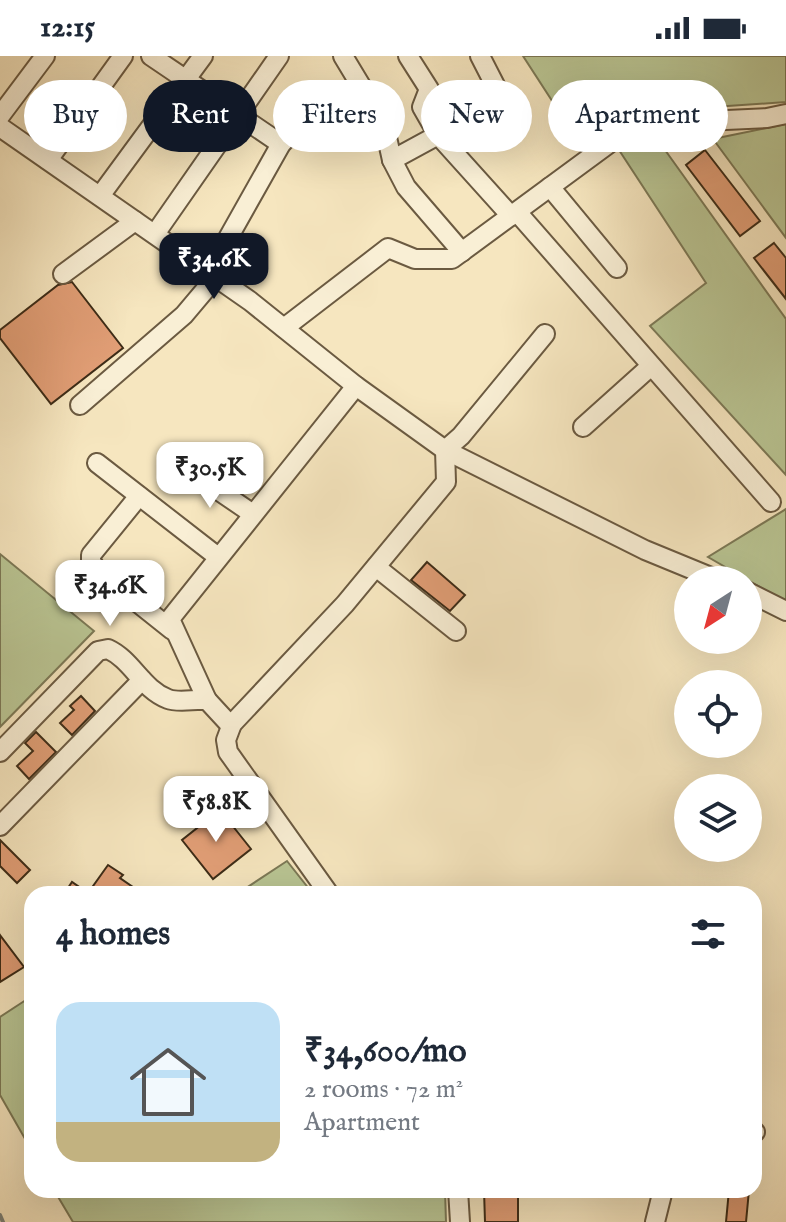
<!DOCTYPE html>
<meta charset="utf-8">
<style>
:root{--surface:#fff;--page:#f6f6f7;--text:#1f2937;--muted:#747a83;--line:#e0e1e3;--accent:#111827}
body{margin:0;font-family:"IM FELL English",serif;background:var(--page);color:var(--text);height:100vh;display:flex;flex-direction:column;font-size:30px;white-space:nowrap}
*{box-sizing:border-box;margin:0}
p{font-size:26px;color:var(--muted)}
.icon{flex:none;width:44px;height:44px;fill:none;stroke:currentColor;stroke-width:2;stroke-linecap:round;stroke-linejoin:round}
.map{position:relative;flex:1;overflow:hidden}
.side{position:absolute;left:24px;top:830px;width:738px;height:312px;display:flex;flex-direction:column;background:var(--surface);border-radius:24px;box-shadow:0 8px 32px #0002}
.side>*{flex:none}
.guide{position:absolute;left:24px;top:24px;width:738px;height:72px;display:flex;gap:16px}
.needle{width:52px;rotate:216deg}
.controls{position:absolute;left:674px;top:510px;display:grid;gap:16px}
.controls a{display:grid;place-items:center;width:88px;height:88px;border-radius:50%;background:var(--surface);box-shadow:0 8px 32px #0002;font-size:40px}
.price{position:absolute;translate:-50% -68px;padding:0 18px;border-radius:16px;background:#fff;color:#222;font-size:26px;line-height:52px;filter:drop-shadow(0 2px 4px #0008)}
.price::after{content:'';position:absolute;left:50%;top:48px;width:24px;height:18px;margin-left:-12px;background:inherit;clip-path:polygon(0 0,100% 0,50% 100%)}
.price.active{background:var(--accent);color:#fff}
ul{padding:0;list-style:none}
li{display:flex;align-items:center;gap:24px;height:200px;padding:0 32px}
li+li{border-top:2px solid var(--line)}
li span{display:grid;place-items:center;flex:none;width:224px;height:160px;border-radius:24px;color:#555}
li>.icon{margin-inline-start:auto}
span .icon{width:96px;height:96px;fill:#fffc;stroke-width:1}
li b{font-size:34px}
h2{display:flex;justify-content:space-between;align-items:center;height:96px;padding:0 32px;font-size:34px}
.chip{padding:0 28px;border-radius:36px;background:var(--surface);box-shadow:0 8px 32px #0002;font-size:28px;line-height:72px}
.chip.active{background:var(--accent);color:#fff}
.status{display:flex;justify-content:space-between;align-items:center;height:56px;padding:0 40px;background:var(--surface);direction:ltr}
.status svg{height:22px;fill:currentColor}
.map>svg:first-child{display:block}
.green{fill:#bac694;stroke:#7c7956;stroke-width:2}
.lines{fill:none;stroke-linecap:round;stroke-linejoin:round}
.stream{stroke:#7a827b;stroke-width:4}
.building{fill:#e19e76;stroke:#3d2c17;stroke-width:2}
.minor-casing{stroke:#6b5a41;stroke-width:22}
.minor{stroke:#f9efd5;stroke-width:18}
</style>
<div class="status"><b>12:15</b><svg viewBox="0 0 49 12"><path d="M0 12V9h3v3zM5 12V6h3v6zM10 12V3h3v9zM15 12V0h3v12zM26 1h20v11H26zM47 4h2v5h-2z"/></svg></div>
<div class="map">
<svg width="786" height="1166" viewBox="0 0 786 1166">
<rect width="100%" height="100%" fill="#f6e6bf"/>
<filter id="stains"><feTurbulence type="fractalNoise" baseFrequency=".0025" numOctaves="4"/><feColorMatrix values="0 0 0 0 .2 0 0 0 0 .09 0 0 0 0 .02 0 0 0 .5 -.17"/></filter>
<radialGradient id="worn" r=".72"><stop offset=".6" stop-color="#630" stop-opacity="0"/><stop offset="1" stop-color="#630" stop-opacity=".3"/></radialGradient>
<g class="green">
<path d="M523 0H786V46L626 57 582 91Z"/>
<path d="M786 68V182L713 83Z"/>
<path d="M655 80 786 263V419L650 270 706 227 619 94Z"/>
<path d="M786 453V546L708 501Z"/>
<path d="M0 498 94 575 0 671Z"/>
<path d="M287 805 313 838H237Z"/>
<path d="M32 940V1095L0 1039V961Z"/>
<path d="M54 1134H445L446 1166H73Z"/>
</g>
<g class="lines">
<path class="stream" d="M0 1159 3 1166"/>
</g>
<g class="building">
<path d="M705 94 760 165 740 180 686 109Z"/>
<path d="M774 187 786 202V243L754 202Z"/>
<path d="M72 226 123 292 51 348 0 282V274L58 229Z"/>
<path d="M427 506 465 539 450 555 411 524Z"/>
<path d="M81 640 95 655 72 679 60 667 74 654 70 650Z"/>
<path d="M36 676 56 696 29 723 17 710 33 695 25 687Z"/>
<path d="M220 754 251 793 213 823 182 784Z"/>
<path d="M0 784 30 814 17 827 0 810Z"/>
<path d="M108 809 123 819 120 822 143 838H64L72 826 88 837Z"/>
<path d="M0 879 24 911 0 926Z"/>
<path d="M484 1134H518V1166H485Z"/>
<path d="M729 1134H749L746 1166H726Z"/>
</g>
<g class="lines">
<defs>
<g id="minor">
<path d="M151 0 281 88"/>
<path d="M343 0 384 68 392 104 406 131 462 196"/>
<path d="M408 0 429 33 422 51 438 79 511 160"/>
<path d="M0 60 45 0"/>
<path d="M0 71 250 245 356 330 445 394 645 494 718 524"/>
<path d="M48 104 123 0"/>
<path d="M392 104 438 79 499 37 480 0"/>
<path d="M550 131 617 212"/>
<path d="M100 140 203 0"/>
<path d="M517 156 771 446"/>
<path d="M155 178 279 0"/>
<path d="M209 216 281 88 325 43"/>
<path d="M63 218 135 165"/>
<path d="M284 272 388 192 415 203H452L622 78 641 68 767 62 786 58"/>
<path d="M80 349 184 259 216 221"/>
<path d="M583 371 651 310"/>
<path d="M445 394 461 380 545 278"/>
<path d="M97 407 218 501"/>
<path d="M190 415 253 458"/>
<path d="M139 440 91 499V506L98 515 172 574"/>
<path d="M376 511 456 575"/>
<path d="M748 536 786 555"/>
<path d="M207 644 170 563 356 330"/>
<path d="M0 696 98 595 108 593C132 604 142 633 168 643 178 647 195 643 207 644L231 670"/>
<path d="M0 770 142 624"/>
<path d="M329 838 228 696 226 684 232 668 345 548 446 426 445 394"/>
<path d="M754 1076H755"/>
<path d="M458 1134 460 1166"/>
<path d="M655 1166 663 1134"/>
</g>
</defs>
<use href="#minor" class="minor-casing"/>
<use href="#minor" class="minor"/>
</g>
<rect width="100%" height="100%" filter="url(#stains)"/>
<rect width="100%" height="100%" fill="url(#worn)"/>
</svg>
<div class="controls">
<a><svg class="needle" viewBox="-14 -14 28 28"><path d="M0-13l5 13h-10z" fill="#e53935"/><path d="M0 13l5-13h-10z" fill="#747a83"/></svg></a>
<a><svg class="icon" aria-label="locate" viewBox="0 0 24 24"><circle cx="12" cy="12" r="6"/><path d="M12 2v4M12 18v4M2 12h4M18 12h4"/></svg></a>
<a><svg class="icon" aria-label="layers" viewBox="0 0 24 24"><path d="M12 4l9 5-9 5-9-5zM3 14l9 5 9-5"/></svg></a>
</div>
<b class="price active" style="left:214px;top:245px">₹34.6K</b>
<b class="price" style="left:210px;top:454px">₹30.5K</b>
<b class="price" style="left:110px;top:572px">₹34.6K</b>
<b class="price" style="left:216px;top:788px">₹58.8K</b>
<div class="guide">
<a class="chip">Buy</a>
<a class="chip active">Rent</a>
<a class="chip">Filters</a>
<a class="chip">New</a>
<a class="chip">Apartment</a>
</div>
<section class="side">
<h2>4 homes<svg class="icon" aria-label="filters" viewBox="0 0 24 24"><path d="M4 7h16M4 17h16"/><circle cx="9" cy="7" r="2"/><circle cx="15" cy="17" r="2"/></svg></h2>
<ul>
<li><span style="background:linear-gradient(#bfe0f5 75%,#c2b280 0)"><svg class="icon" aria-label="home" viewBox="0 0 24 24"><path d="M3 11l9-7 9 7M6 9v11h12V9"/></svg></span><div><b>₹34,600/mo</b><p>2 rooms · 72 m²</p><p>Apartment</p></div></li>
</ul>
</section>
</div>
